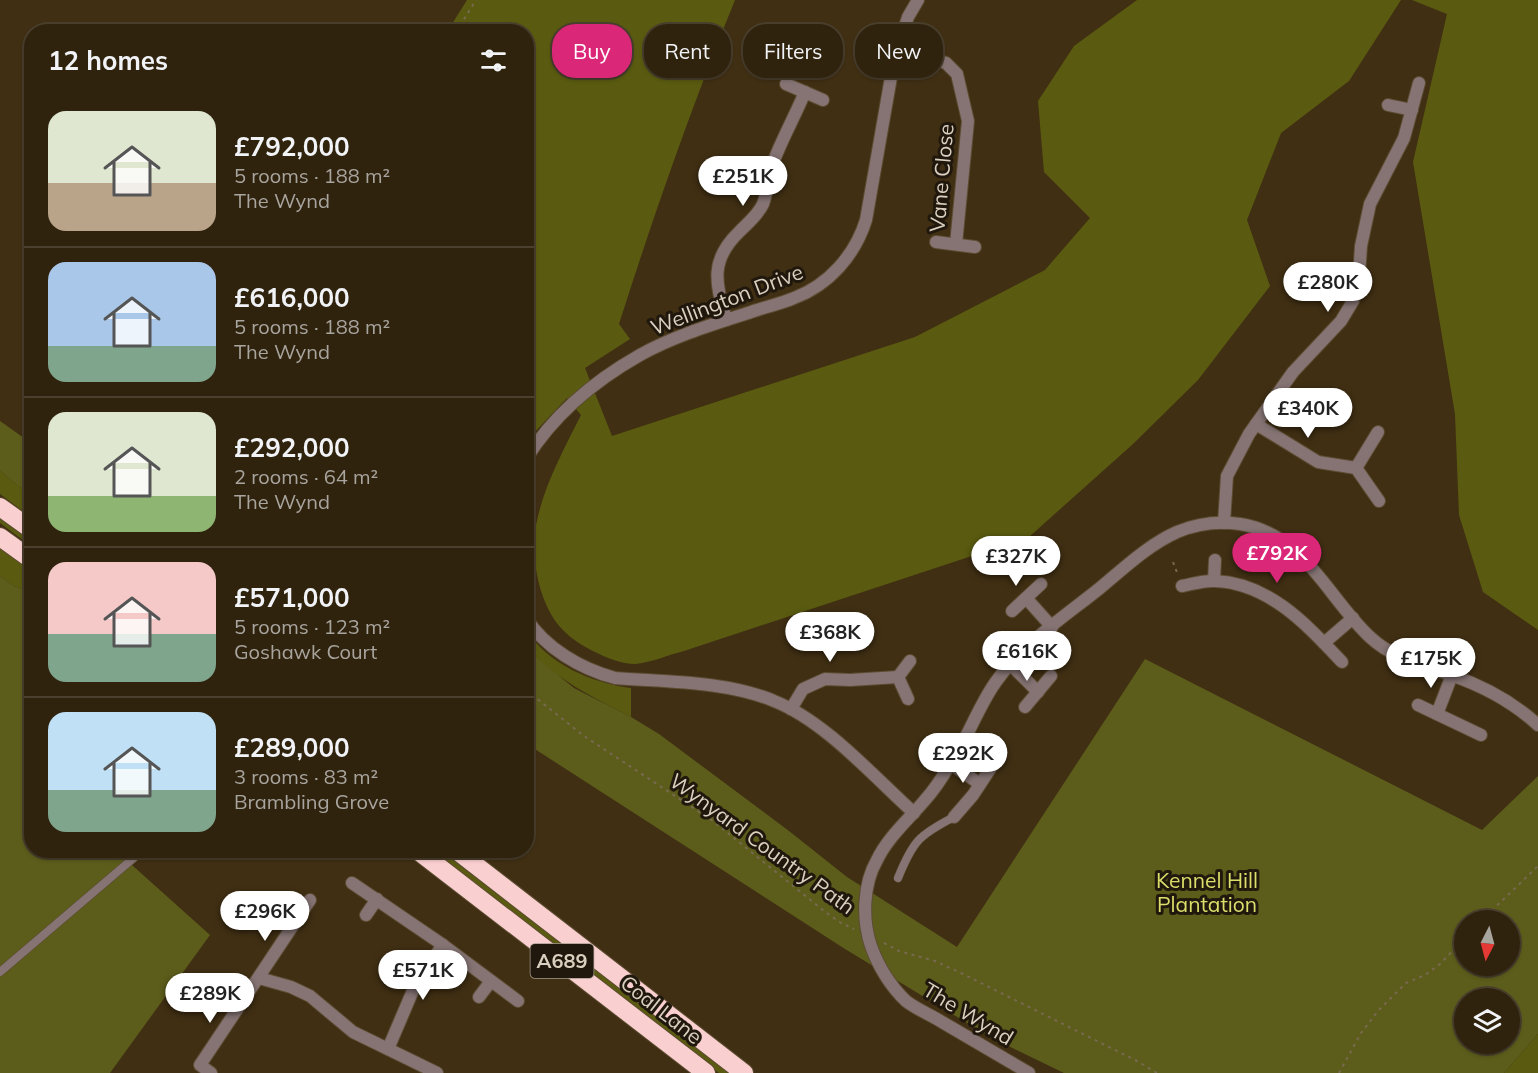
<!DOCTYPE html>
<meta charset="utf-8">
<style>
:root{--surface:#30230e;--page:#382b17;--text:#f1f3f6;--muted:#a8a49e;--line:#4b402e;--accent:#db2777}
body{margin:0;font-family:Mulish,sans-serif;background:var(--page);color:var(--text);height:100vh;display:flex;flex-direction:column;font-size:22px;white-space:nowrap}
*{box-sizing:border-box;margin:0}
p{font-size:20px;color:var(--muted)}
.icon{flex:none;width:33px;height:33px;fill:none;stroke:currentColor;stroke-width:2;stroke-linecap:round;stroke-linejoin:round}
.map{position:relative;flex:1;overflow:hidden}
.sheet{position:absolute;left:24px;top:24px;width:510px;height:834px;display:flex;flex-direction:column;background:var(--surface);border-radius:24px;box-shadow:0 2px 4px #0004,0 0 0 2px var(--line)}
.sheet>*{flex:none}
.top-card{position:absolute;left:552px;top:24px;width:570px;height:54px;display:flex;gap:12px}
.needle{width:39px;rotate:186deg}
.controls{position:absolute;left:1454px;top:910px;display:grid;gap:12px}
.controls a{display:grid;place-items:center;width:66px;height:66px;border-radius:50%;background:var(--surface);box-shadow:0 2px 4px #0004,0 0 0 2px var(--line);font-size:30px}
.price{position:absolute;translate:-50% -51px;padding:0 14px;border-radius:21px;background:#fff;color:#222;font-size:20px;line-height:39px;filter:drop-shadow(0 2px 3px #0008)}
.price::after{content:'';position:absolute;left:50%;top:36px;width:18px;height:14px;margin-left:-9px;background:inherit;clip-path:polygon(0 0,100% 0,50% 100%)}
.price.selected{background:var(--accent);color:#fff}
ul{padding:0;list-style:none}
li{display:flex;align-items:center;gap:18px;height:150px;padding:0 24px}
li+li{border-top:2px solid var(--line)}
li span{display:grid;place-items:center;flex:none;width:168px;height:120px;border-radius:18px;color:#555}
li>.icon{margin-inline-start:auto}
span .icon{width:72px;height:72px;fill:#fffc;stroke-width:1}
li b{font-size:26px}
h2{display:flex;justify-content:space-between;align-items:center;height:72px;padding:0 24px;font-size:26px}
.chip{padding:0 21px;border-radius:24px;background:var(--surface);box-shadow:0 2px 4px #0004,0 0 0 2px var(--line);font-size:21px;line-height:54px}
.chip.selected{background:var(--accent);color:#fff}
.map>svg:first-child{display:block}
.green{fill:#5a5b10}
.forest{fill:#5c5d1b;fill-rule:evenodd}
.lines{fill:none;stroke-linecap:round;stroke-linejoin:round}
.lane-casing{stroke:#5c4c32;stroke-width:9}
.street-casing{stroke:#5c4c32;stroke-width:14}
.highway-casing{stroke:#5c4c32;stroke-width:20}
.path{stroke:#786951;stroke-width:2;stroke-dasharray:3 4.5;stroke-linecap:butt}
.lane{stroke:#867474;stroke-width:8}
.street{stroke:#867474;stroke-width:12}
.highway{stroke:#facfcf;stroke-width:18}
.labels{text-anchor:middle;stroke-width:6;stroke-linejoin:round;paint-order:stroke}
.shield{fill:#20180d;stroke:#a3998a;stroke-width:1.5}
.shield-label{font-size:20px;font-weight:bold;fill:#dbd0c0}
.street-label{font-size:21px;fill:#dbd0c0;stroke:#20180d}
.park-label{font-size:21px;fill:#dbde6a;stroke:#20180d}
</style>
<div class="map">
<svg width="1538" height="1073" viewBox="0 0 1538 1073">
<rect width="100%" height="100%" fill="#402f13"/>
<g class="green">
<path d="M467 0H735C692 106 654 214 619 324L630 339 585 368 612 436 915 337 1045 270 1090 218 1044 172 1038 101 1074 46 1137 0H1401L1349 81 1281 133 1247 220 1270 286 1198 380 1133 444 1029 537 684 651C668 655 650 663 635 664 622 664 607 658 595 652 583 646 571 639 562 629 539 605 530 557 536 525 544 485 563 451 581 415L567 398 531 436 527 443 526 32H447Z"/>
<path d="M1412 0H1538V630L1483 592 1459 515 1455 414 1413 162 1447 14Z"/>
<path d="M0 471 31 496V517L0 494Z"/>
<path d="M0 513 31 536V546L0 523Z"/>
<path d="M0 542 31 565V592L14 586 0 576Z"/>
<path d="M526 630C548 664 592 683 631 688V717C592 697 558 680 527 649Z"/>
<path d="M431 851H445L732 1073H719Z"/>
<path d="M1538 1034V1073H1504Z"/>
</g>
<g class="forest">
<path d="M0 421 31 443V496L0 471Z"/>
<path d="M0 576 14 586 31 592 32 850 129 851 123 857 210 935 110 1073H0Z"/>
<path d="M526 649 574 688 631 717 659 734 789 831 847 877 957 947 1145 659 1482 830 1538 776V1034L1504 1073H1064L992 1038 845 949 527 744ZM1464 921H1509V966H1464ZM1464 999H1509V1044H1464Z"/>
</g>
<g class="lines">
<defs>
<g id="lane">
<path d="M898 878C913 841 919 835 954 817"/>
<path d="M0 972 143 850"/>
</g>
<g id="street">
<path d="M897 48 946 63 957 74 968 121 956 244"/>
<path d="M786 84 823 100"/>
<path d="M1388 105 1412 110"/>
<path d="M936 242 975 247"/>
<path d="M726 320C716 283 709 261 739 232 748 223 758 215 763 204 768 191 768 176 773 163 782 139 795 116 805 92"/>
<path d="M1256 424 1318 462 1356 468 1379 501"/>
<path d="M526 459C554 414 594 381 640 355 674 336 714 324 751 312 765 307 780 304 794 298 829 285 855 255 866 220L894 60 908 17 918 0"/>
<path d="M1356 468 1378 432"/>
<path d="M1224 523 1227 476 1249 434 1293 372 1341 321 1353 301 1359 276 1361 246 1370 204 1404 138 1419 83"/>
<path d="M1214 581 1215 560"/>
<path d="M1182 586C1193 584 1204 580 1215 581 1269 583 1307 625 1342 662"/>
<path d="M1026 598 1052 627"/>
<path d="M1012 611 1041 584"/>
<path d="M526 618C545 648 581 669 615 678 666 682 727 681 774 701 825 721 873 776 914 813"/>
<path d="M1324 643 1353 618"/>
<path d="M1010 664 1038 692"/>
<path d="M908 699 898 677 910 661"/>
<path d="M1418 705 1481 735"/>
<path d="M1025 707 1051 676"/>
<path d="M791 709 803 689 825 679 850 680 898 677"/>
<path d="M1437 714 1452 675"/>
<path d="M951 764 980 784"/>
<path d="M954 817 973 795 992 766"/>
<path d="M352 883 443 945 518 1001"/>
<path d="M366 915 377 899"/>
<path d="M259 978 291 987 310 996 353 1032 437 1073"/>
<path d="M479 997 491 981"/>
<path d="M388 1049 417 981 443 945"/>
<path d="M211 1073 200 1065 310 900"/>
<path d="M1029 1073C1000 1056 971 1039 942 1022 931 1015 916 1009 906 1001 891 987 878 966 871 946 862 920 863 884 877 860 888 837 909 819 925 800 934 790 942 778 949 766 967 740 977 709 995 683 1021 645 1064 617 1100 588 1124 568 1148 545 1177 532 1196 524 1219 521 1240 524 1305 534 1328 599 1371 638 1394 659 1423 665 1451 675 1483 686 1513 702 1538 725"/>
</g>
<g id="highway">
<path d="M0 507 32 530"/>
<path d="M0 537 32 560"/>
<path d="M417 850 706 1073"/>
<path d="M456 850 744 1073"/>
</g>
</defs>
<use href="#lane" class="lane-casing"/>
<use href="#street" class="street-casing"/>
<use href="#highway" class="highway-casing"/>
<g class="path">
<path d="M456 32 476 0"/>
<path d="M1173 562 1178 575"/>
<path d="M526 690 584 736 713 821 824 911 841 923 854 929"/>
<path d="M1481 921 1538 866"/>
<path d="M884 943 899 951 935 961 963 974 1137 1061 1157 1073"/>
<path d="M1339 1073 1361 1033 1378 1011 1406 983 1425 975 1440 964 1464 939"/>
</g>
<use href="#lane" class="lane"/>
<use href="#street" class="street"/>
<use href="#highway" class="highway"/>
</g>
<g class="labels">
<rect class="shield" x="530.5" y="944" width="63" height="34" rx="4.5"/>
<g class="shield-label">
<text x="562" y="968">A689</text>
</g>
<g class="street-label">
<text transform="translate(942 178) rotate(-85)" y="7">Vane Close</text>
<text transform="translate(727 300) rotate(-21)" y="7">Wellington Drive</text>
<text transform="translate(762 844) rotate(36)" y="7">Wynyard Country Path</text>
<text transform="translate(661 1010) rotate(38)" y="7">Coal Lane</text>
<text transform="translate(968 1014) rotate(31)" y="7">The Wynd</text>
</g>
<g class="park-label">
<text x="1207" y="888">Kennel Hill<tspan x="1207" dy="24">Plantation</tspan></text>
</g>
</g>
</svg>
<div class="controls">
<a><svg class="needle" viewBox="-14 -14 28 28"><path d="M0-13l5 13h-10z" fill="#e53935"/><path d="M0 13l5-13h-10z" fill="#a8a49e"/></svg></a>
<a><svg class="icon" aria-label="layers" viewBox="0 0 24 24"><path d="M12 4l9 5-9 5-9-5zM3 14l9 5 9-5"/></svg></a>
</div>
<b class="price" style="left:743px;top:207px">£251K</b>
<b class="price" style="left:1328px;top:313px">£280K</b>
<b class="price" style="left:1308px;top:439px">£340K</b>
<b class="price selected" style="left:1277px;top:584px">£792K</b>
<b class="price" style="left:1016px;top:587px">£327K</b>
<b class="price" style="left:830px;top:663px">£368K</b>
<b class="price" style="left:1027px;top:682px">£616K</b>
<b class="price" style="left:1431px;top:689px">£175K</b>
<b class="price" style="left:963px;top:784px">£292K</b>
<b class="price" style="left:265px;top:942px">£296K</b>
<b class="price" style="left:423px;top:1001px">£571K</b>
<b class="price" style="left:210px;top:1024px">£289K</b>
<div class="top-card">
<a class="chip selected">Buy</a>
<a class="chip">Rent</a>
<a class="chip">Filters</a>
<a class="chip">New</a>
</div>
<section class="sheet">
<h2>12 homes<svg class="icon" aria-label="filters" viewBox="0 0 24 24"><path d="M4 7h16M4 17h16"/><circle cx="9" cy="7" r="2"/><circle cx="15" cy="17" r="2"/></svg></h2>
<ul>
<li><span style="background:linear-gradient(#dfe7d0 60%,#b9a48a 0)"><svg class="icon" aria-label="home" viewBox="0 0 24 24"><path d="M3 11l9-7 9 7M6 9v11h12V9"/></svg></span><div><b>£792,000</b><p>5 rooms · 188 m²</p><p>The Wynd</p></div></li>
<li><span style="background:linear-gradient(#a9c7e8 70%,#7fa58c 0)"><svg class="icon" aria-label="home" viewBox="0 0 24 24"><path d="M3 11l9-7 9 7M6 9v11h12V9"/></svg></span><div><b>£616,000</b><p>5 rooms · 188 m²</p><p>The Wynd</p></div></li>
<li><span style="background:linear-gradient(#dfe7d0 70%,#8fb573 0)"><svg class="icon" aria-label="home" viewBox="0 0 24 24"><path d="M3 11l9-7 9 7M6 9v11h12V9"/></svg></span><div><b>£292,000</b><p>2 rooms · 64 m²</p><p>The Wynd</p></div></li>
<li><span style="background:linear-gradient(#f6c9c9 60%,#7fa58c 0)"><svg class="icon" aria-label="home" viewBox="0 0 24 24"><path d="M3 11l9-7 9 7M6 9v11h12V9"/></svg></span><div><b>£571,000</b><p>5 rooms · 123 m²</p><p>Goshawk Court</p></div></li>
<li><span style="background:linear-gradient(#bfe0f5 65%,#7fa58c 0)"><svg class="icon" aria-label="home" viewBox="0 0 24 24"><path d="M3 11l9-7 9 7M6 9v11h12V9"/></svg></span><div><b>£289,000</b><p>3 rooms · 83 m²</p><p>Brambling Grove</p></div></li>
</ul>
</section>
</div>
